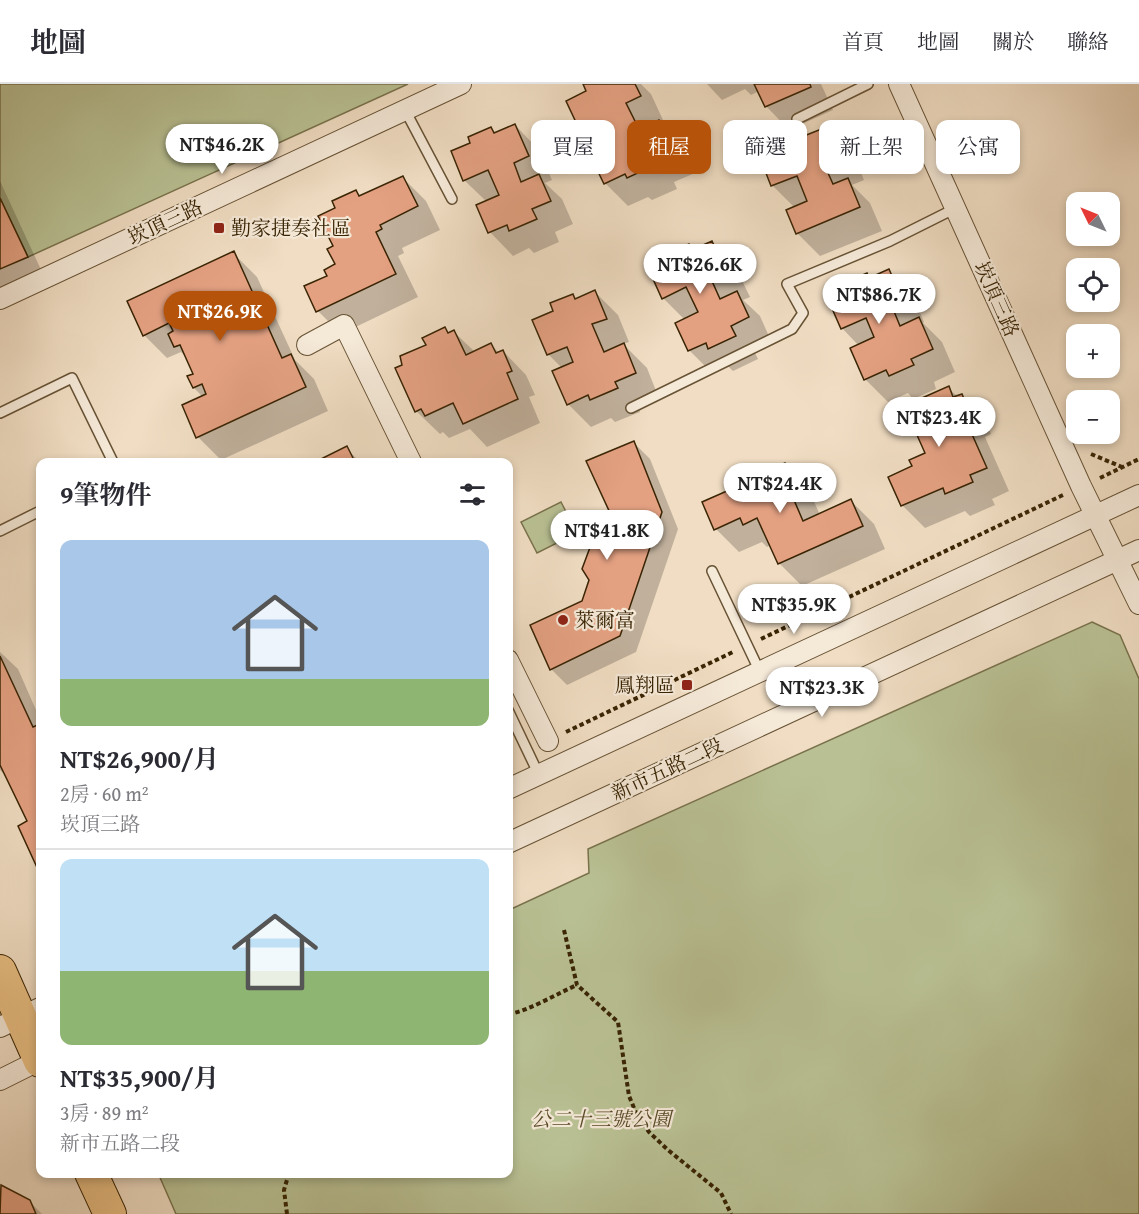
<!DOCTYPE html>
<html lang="zh-TW">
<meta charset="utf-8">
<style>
:root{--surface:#fff;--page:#f2f2f3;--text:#2b2b33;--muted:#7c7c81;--line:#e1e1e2;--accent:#b45309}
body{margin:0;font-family:"Gentium Book Plus","Noto Serif TC",serif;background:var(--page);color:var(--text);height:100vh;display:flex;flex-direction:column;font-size:22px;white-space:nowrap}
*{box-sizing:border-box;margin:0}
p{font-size:20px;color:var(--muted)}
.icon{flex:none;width:33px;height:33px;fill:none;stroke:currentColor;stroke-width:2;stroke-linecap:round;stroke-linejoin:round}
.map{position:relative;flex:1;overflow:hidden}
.drawer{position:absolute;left:36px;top:374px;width:477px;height:720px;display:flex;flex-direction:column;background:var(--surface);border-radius:12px;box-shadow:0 3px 9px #0003}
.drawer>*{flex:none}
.hud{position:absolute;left:531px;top:36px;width:518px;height:54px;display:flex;gap:12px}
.needle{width:39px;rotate:313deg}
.tools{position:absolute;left:1066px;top:108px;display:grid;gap:12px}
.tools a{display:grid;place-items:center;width:54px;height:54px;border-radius:12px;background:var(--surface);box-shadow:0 3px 9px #0003;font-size:30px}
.price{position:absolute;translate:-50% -51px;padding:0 14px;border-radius:21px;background:#fff;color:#222;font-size:20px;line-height:39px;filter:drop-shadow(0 2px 3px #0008)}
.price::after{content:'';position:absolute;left:50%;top:36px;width:18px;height:14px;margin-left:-9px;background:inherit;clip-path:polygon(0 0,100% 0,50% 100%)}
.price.active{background:var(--accent);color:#fff}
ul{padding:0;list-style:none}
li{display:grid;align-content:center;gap:12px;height:318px;padding:0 24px}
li+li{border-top:2px solid var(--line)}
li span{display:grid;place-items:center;height:186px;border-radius:12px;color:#555}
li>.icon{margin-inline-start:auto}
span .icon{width:108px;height:108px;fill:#fffc;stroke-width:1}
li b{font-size:26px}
h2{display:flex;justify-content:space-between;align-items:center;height:72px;padding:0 24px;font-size:26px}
.chip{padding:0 21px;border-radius:12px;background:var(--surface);box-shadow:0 3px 9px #0003;font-size:21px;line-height:54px}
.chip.active{background:var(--accent);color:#fff}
header{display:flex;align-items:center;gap:36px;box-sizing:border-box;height:84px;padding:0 30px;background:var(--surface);border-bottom:2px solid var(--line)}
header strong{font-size:28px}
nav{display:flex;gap:33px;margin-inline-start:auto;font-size:21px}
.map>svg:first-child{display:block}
.green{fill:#b9c194;stroke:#79724c;stroke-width:1.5}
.shadow{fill:#0003}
.building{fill:#e4a182;stroke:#392404;stroke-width:1.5}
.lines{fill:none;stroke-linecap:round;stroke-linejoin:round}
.lane-casing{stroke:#675234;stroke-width:12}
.street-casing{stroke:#675234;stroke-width:22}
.primary-casing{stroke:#392404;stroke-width:34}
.path{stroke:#392404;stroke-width:4;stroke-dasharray:4.5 3;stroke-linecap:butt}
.lane{stroke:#f5e9d8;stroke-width:9}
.street{stroke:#f5e9d8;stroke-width:20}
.primary{stroke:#e8be82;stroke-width:32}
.poi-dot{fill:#8f2418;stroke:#f5e9d8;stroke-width:2}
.labels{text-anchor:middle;stroke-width:4.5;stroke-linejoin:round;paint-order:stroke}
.street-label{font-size:20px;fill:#392404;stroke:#f5e9d8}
.poi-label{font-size:20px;fill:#392404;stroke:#f5e9d8;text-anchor:start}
.park-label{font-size:20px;font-style:italic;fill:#594b28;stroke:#f5e9d8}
</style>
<header>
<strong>地圖</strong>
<nav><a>首頁</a><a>地圖</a><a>關於</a><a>聯絡</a></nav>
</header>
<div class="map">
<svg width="1139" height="1130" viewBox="0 0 1139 1130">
<rect width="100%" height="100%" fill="#f0ddc3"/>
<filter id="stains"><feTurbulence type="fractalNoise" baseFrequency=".00333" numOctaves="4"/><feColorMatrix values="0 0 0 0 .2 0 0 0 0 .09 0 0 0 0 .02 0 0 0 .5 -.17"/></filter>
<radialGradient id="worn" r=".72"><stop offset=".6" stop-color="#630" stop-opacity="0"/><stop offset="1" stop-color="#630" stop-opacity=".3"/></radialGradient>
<g class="green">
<path d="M0 0H408L28 173 0 114Z"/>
<path d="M561 418 577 449 537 469 521 438Z"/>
<path d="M1092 538 1120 551 1139 595V1130H176L158 1089H508L509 826 589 789 588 765Z"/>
</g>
<g class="shadow">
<path d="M585 0H641L651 10 663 36 659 38 682 61 695 89 674 98 677 105 652 116 648 113 628 122 605 99 597 64 584 50 568 17 588 8Z"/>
<path d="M707 0H821L833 26 789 46 766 22 759 7 751 11 745 5 722 16Z"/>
<path d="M515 41 538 65 552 96 545 99 562 115 573 140 555 148 559 158 534 169 529 164 513 172 490 148 478 122 487 118 464 96 472 60 491 44 496 49Z"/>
<path d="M828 44 852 67 864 96 852 101 870 119 882 147 820 172 797 149 795 124 772 101 779 64 802 48 807 53Z"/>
<path d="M403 94 426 117 440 146 402 164 404 169 398 172 418 213 341 250 318 227 329 193 337 181 335 163 337 125 356 107 362 113Z"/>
<path d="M0 97 43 190 0 208Z"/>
<path d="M712 159 735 182 750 213 743 216 760 232 771 257 753 265 758 275 733 287 728 282 712 289 689 266 685 236 663 214 670 177 689 162 694 167Z"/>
<path d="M233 169 257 193 295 276 314 295 328 327 221 376 198 353 203 313 194 304 189 293 195 291 188 275 181 268 167 274 144 251Z"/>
<path d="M889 187 912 210 924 238 923 239 942 258 955 288 934 298 936 305 913 315 908 309 888 318 865 295 859 262 842 244 849 206 867 191 871 195Z"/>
<path d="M595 208 618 231 629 258 623 260 647 284 658 312 637 321 640 328 615 338 611 334 591 343 568 320 562 284 548 270 555 228 573 211 577 216Z"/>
<path d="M445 245 449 250 454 248 475 268 491 261 499 269 503 267 526 291 535 311 529 313 540 339 487 363 470 345 449 354 443 348 440 350 416 327 428 262Z"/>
<path d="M948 304 958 313 961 312 985 335 991 350 985 353 1009 407 992 415 995 421 970 432 965 427 925 444 902 421 914 383 927 370Z"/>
<path d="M633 358 650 375 678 445 636 568 567 601 551 585 583 518Z"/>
<path d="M346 364 360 378H319Z"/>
<path d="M785 381 808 404 820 431 851 417 874 440 885 465 802 502 779 479 771 461 767 463 762 458 739 468 716 445 766 389Z"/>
<path d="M0 568 18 585 40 635V786L20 742 29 738 8 694 0 686Z"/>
<path d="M0 1103 29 1117 42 1130H0Z"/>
</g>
<g class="building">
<path d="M583 0H635L641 12 626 19 639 45 659 36 672 65 652 75 655 81 627 94 625 90 604 100 588 67 609 57 602 42 582 51 566 17 586 7Z"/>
<path d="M754 0H810L811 3 765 23Z"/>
<path d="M515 40 529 72 514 79 521 98 539 90 551 117 532 125 537 135 509 147 507 141 488 149 476 121 499 111 488 86 463 97 451 67 470 59 468 53 491 43 494 49Z"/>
<path d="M829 42 841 73 824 80 833 100 848 94 860 123 796 150 786 126 807 117 797 92 771 102 759 71 777 64 774 57 802 46 804 52Z"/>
<path d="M403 92 418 122 380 141 382 145 376 148 396 190 316 228 304 202 327 192 324 186 335 180 327 165 333 162 318 132 335 124 332 117 356 106 359 112Z"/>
<path d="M0 114 28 173 0 185Z"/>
<path d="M712 157 727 189 712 197 720 215 737 207 749 233 731 242 736 252 708 265 706 259 688 267 675 239 698 228 686 203 662 215 649 186 668 177 665 171 689 160 692 166Z"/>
<path d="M234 167 282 274 291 270 306 303 196 354 182 321 206 310 202 300 193 304 187 292 193 290 180 261 174 263 168 250 173 247 169 239 143 252 127 217Z"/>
<path d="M889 185 902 215 891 220 900 242 919 233 933 265 911 275 914 281 889 292 886 286 864 296 850 264 874 253 866 234 841 245 827 213 847 205 844 199 867 189 869 194Z"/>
<path d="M595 206 607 235 592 240 604 268 624 259 636 289 615 298 618 304 590 316 588 311 567 321 552 287 573 278 567 263 547 271 532 236 553 227 550 219 573 210 575 215Z"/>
<path d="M445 243 448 249 454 246 466 271 491 259 496 269 503 266 512 287 507 289 518 315 463 340 453 319 425 332 421 325 415 328 395 284 402 281 400 272 426 261 422 254Z"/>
<path d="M949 302 953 313 962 310 969 327 963 330 987 384 970 391 973 398 945 410 943 404 901 422 888 393 912 382 909 376 925 369 904 322Z"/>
<path d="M634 357 662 428 620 552 550 586 530 541 582 517 589 496 582 485 592 458 603 453 611 431 586 377Z"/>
<path d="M347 362 355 378H315Z"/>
<path d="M785 379 797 406 791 409 803 437 851 415 863 442 778 480 757 434 743 441 740 434 714 446 702 418 743 400 740 394 763 384 765 388Z"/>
<path d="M0 572 33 643 40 640V790L18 742 27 737 0 681Z"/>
<path d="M1 1101 30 1116 36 1130H0Z"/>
</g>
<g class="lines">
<defs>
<g id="lane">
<path d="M405 26 452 115"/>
<path d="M797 35 868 0"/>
<path d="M631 324 792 245 803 229 787 200 890 157 956 124"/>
<path d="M0 329 72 294 113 378"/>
<path d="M0 447 40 427"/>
<path d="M712 487 760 588"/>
<path d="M508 626 539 691"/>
</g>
<g id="street">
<path d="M899 0 1081 402 1139 520"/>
<path d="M0 215 461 0"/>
<path d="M307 261 344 241 411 378"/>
<path d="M508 576 548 657"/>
<path d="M508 705 1139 411"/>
<path d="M508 759 1139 466"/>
<path d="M0 943 40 924"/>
<path d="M0 996 40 976"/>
</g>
<g id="primary">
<path d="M0 887 40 977"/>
<path d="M91 1089 110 1130"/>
</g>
</defs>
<use href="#lane" class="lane-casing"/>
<use href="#street" class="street-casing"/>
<use href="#primary" class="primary-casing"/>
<g class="path">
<path d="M1091 370 1122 383"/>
<path d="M1100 394 1139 375"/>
<path d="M761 555 1063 411"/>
<path d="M566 648 735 567"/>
<path d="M564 846 577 901 618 938 629 1012 637 1031 649 1048 668 1066 721 1109 731 1130"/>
<path d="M508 930C527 928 558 909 577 901"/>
<path d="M287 1130 284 1106 289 1089"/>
</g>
<use href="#lane" class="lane"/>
<use href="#street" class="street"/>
<use href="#primary" class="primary"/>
</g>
<g class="poi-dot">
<rect x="213" y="138" width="12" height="12" rx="3"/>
<circle cx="563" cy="536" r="6"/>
<rect x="681" y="595" width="12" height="12" rx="3"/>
</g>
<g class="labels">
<g class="street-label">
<text transform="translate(165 138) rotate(-25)" y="7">崁頂三路</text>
<text transform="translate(997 215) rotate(66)" y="7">崁頂三路</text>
<text transform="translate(667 685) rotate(-25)" y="7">新市五路二段</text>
</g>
<g class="poi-label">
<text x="231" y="151">勤家捷奏社區</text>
<text x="575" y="543">萊爾富</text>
<text x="675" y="608" text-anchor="end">鳳翔區</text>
</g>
<g class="park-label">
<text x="601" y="1042">公二十三號公園</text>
</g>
</g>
<rect width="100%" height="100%" filter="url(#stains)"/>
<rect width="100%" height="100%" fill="url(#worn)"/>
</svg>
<div class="tools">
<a><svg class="needle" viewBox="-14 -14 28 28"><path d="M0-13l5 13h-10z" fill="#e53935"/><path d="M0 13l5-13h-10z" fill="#7c7c81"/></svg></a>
<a><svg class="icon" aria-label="locate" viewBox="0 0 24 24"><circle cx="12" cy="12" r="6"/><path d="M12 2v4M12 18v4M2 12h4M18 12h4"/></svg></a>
<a>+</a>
<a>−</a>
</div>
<b class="price" style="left:222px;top:91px">NT$46.2K</b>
<b class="price" style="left:700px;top:211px">NT$26.6K</b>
<b class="price" style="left:879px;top:241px">NT$86.7K</b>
<b class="price active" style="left:220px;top:258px">NT$26.9K</b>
<b class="price" style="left:939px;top:364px">NT$23.4K</b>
<b class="price" style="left:780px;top:430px">NT$24.4K</b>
<b class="price" style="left:607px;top:477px">NT$41.8K</b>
<b class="price" style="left:794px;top:551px">NT$35.9K</b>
<b class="price" style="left:822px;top:634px">NT$23.3K</b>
<div class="hud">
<a class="chip">買屋</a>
<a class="chip active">租屋</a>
<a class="chip">篩選</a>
<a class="chip">新上架</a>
<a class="chip">公寓</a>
</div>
<section class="drawer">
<h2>9筆物件<svg class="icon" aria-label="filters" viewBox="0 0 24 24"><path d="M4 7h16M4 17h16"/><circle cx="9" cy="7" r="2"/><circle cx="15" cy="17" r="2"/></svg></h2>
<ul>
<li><span style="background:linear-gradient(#a9c7e8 75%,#8fb573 0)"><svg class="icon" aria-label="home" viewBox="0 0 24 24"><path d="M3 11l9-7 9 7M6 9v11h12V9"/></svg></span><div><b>NT$26,900/月</b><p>2房 · 60 m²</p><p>崁頂三路</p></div></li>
<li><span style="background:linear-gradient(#bfe0f5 60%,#8fb573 0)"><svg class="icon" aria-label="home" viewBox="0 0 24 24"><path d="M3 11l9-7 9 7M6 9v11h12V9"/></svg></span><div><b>NT$35,900/月</b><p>3房 · 89 m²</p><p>新市五路二段</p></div></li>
</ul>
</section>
</div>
